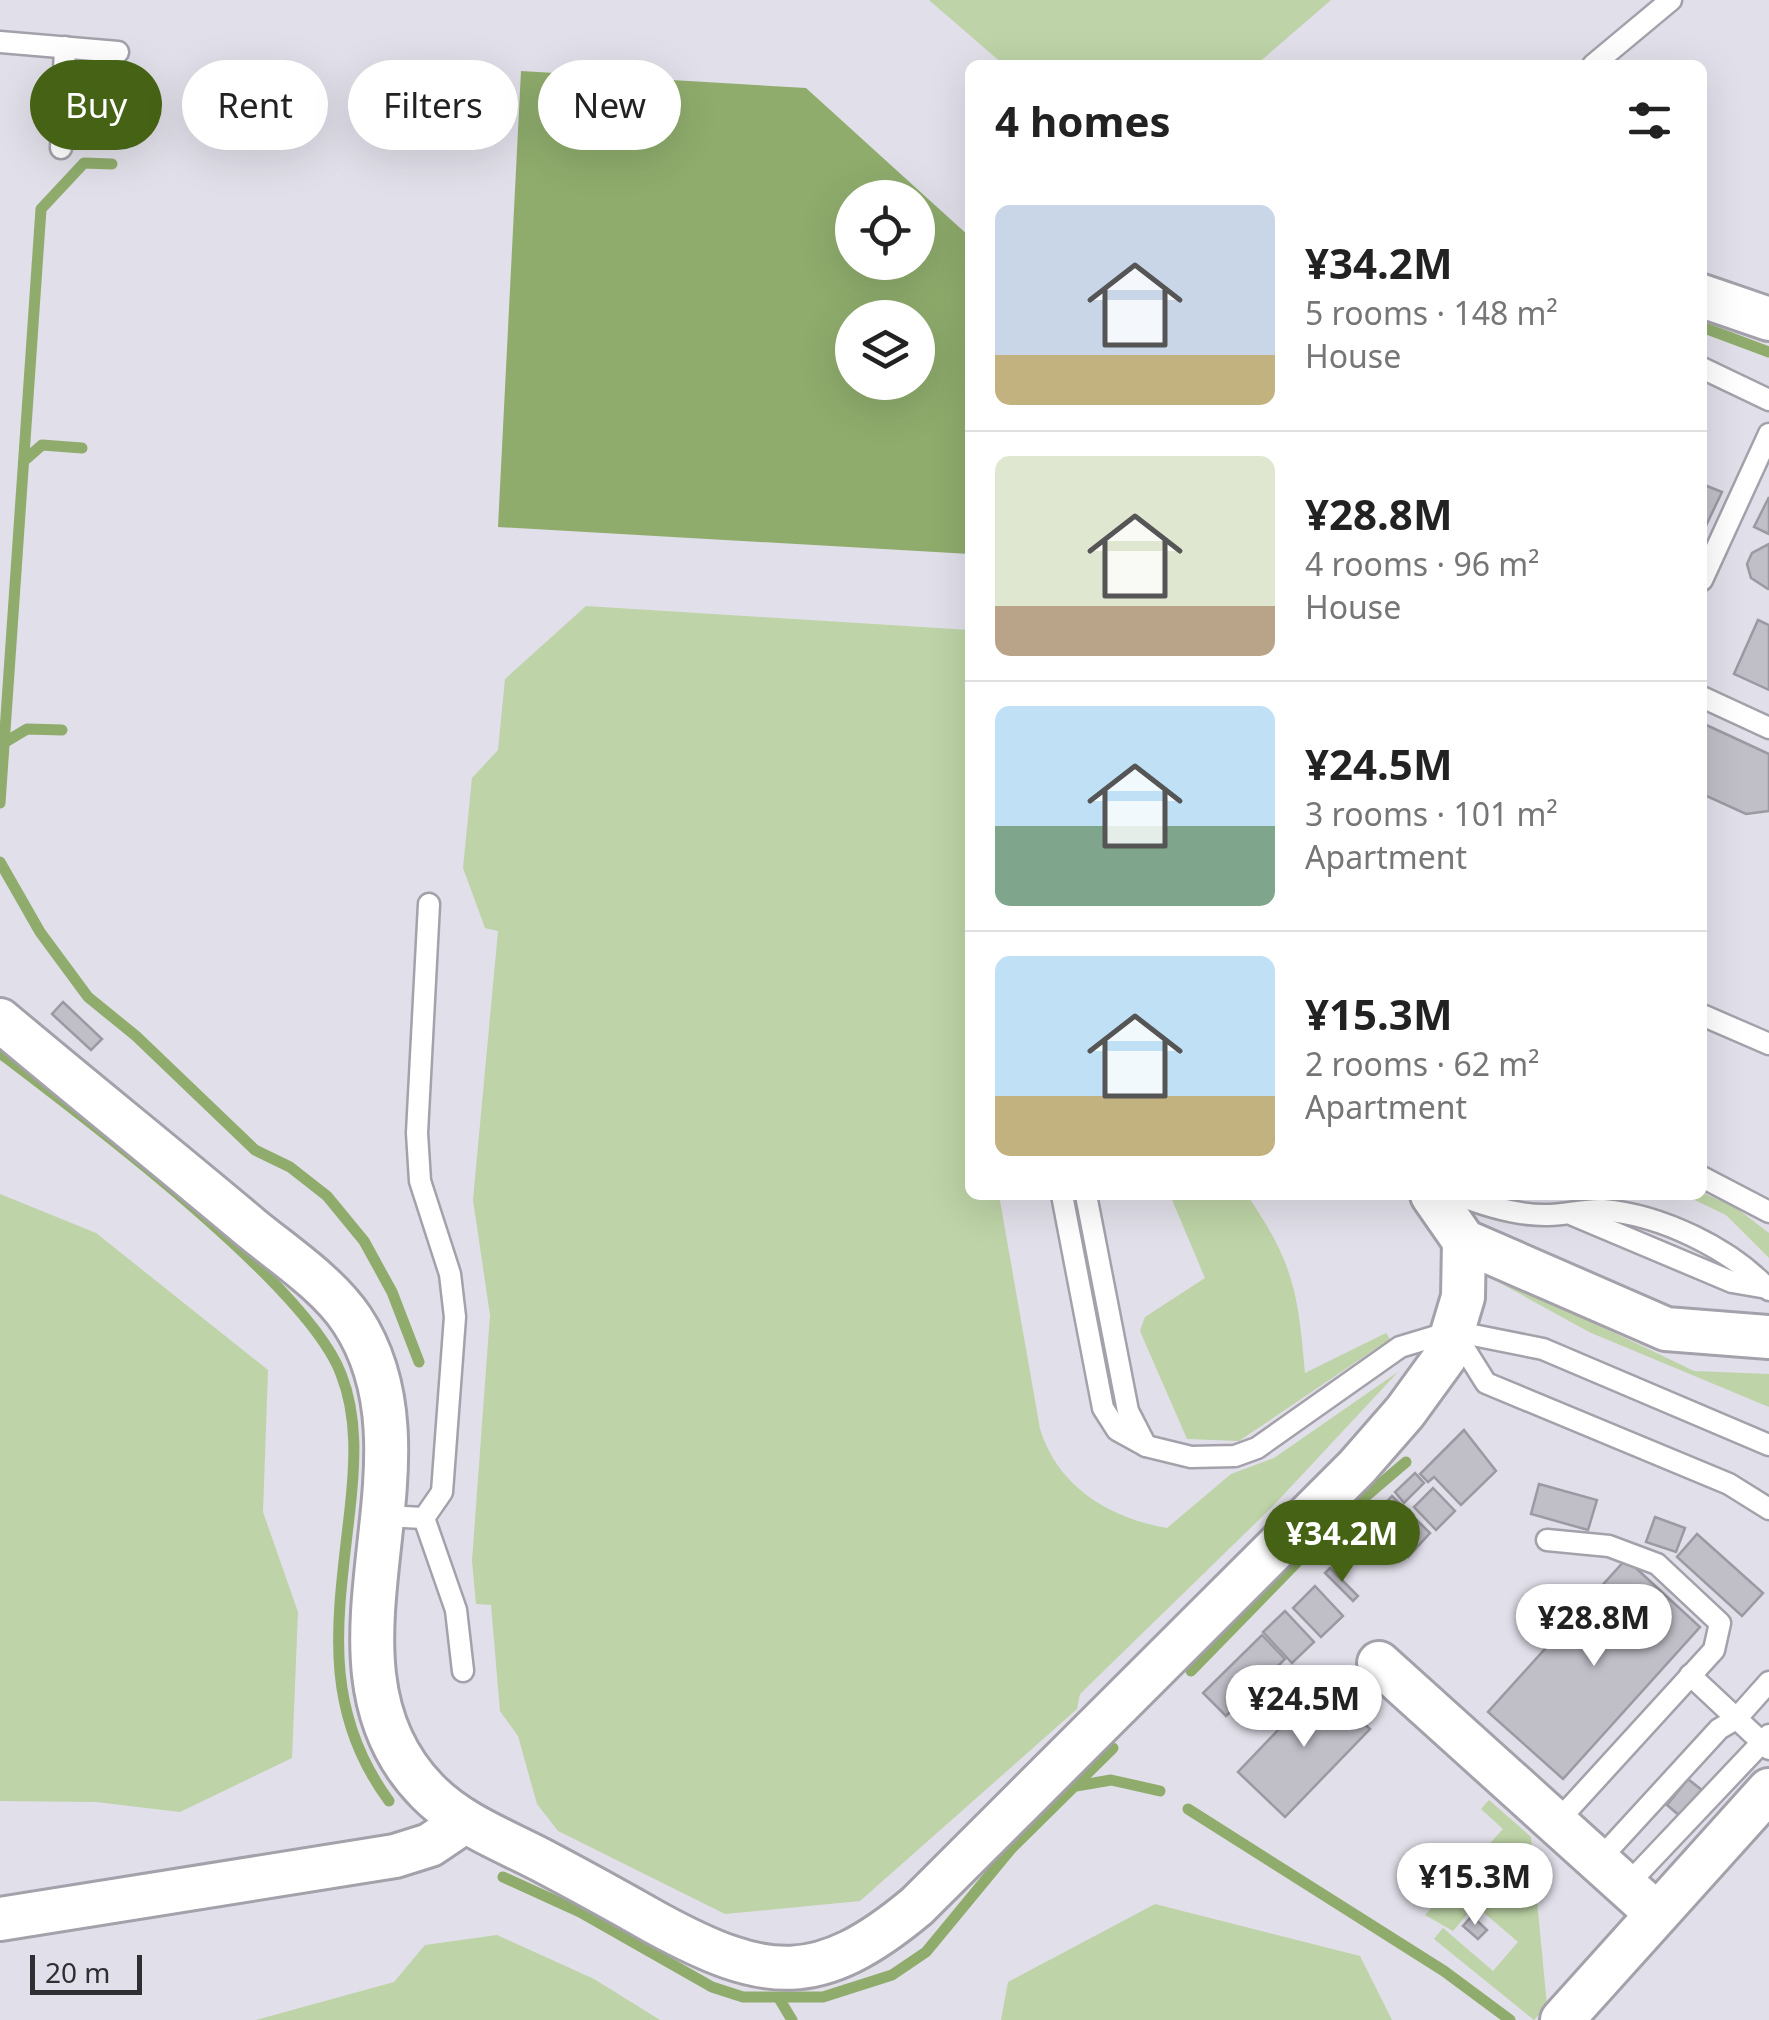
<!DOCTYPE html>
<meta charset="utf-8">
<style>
:root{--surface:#fff;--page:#f2f2f2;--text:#222;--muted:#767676;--line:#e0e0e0;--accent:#466215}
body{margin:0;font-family:"Noto Sans",sans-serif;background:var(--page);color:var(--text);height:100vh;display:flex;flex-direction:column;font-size:38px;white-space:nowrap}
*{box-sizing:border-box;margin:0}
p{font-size:32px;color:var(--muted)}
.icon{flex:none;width:55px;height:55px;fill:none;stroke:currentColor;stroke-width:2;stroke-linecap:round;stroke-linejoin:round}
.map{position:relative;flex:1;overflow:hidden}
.sheet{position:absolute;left:965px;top:60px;width:742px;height:1140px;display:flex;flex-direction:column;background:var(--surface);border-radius:15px;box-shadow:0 10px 40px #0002}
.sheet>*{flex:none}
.top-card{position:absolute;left:30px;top:60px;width:785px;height:90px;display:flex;gap:20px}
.controls{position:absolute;left:835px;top:180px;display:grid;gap:20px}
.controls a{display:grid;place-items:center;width:100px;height:100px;border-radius:50%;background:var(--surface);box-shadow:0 10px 40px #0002;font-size:50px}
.scale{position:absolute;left:30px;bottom:25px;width:112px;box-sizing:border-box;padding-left:10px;border:5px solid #2f2e32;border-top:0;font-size:28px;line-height:35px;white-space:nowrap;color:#2f2e32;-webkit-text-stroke:8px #e1dfe9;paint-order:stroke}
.price{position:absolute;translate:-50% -85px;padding:0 22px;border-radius:35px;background:#fff;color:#222;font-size:32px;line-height:65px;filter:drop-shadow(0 2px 5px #0008)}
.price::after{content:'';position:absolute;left:50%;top:60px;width:30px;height:22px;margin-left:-15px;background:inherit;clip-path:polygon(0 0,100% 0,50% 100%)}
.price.on{background:var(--accent);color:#fff}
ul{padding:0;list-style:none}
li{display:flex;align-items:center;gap:30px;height:250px;padding:0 30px}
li+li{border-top:2px solid var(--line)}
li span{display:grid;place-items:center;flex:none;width:280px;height:200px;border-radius:15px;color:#555}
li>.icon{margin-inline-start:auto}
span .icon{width:120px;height:120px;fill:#fffc;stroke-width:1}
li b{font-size:42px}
h2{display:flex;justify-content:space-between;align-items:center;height:120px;padding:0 30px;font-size:42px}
.chip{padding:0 35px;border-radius:45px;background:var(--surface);box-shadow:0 10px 40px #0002;font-size:35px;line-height:90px}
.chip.on{background:var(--accent);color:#fff}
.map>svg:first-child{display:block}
.green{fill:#bed3a7}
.water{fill:#8fac6c;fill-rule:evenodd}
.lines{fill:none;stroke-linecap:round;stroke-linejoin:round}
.stream{stroke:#8fac6c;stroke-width:11}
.building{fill:#c0bec7;stroke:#9b99a2;stroke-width:2.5}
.service-casing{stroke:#a4a1ab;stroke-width:25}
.minor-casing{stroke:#a4a1ab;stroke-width:48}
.service{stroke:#fff;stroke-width:20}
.minor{stroke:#fff;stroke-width:42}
</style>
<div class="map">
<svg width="1769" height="2020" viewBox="0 0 1769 2020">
<rect width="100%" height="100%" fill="#e1dfe9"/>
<g class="green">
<path d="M929 0H1331L1256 65H1004Z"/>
<path d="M586 606 970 630V1195H999L1040 1429C1058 1487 1109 1518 1167 1528L1231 1474 1274 1458 1398 1372 1272 1507 1080 1694 1077 1709 860 1901 725 1914 558 1831 537 1804 518 1736 500 1711 491 1605 476 1604 472 1561 490 1315 473 1200 498 931 485 928 463 868 472 778 498 750 505 679Z"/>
<path d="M1703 1193 1735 1207 1769 1233V1258L1726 1215 1684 1195Z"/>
<path d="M0 1194 96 1233 268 1370 263 1512 298 1612 292 1758 180 1812 96 1802 0 1801Z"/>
<path d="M1170 1195H1247C1294 1263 1298 1293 1305 1373L1386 1333 1390 1339 1239 1441 1187 1439 1140 1331 1145 1317 1205 1278Z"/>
<path d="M1502 1279 1694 1371 1769 1374V1407L1589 1332 1500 1283Z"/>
<path d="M1489 1800 1531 1837 1547 2006 1534 2020 1434 1939 1443 1928 1493 1971 1518 1942 1475 1905 1453 1931 1425 1915 1503 1829 1481 1809Z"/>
<path d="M1155 1904 1360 1956 1392 2020H1001L1008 1982Z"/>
<path d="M497 1935 594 1979 660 2020H256L394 1982 425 1945Z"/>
</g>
<path class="water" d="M521 71 806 88 970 237V554L498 527ZM852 198H918V262H852ZM852 318H918V382H852Z"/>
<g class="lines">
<g class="stream">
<path d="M1702 327 1769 352"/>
<path d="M26 459 42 445 82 448"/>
<path d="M7 741 27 729 62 730"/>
<path d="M0 803 41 209 84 163 112 164"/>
<path d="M0 862 40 932 88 997 136 1036 255 1150 290 1167 327 1196 364 1241 392 1292 419 1362"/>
<path d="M0 1053C83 1116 307 1284 341 1374 358 1417 355 1464 350 1509 338 1617 320 1707 389 1801"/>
<path d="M1191 1671 1338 1520 1406 1462"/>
<path d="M1076 1786 1111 1780 1160 1791"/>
<path d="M1188 1809 1444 1971 1510 2020"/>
<path d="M503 1877 580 1912 712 1987 743 1997H823L892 1975 926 1952 1011 1849 1113 1748"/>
<path d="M780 2000 792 2020"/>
</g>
</g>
<g class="building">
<path d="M1702 484 1722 492 1702 534Z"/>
<path d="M1769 497V534L1754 527Z"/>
<path d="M1769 544V589H1768L1751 578 1747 564 1752 553Z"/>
<path d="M1758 620 1769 625V690L1734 674Z"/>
<path d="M1702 723 1769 754V811L1746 814 1702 794Z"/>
<path d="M63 1002 102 1039 91 1050 52 1014Z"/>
<path d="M1464 1430 1496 1471 1461 1505 1434 1477 1428 1482 1420 1474Z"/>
<path d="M1415 1473 1424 1483 1404 1503 1395 1492Z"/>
<path d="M1539 1484 1597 1500 1588 1530 1531 1514Z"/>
<path d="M1433 1488 1455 1511 1436 1530 1414 1507Z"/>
<path d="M1392 1496 1430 1533 1408 1557 1370 1520Z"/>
<path d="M1655 1517 1685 1528 1676 1552 1646 1542Z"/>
<path d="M1697 1534 1763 1593 1742 1616 1677 1557Z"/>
<path d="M1626 1559 1700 1627 1563 1779 1488 1712Z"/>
<path d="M1330 1568 1358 1596 1353 1601 1325 1573Z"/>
<path d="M1315 1586 1343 1616 1321 1637 1293 1608Z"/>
<path d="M1285 1611 1314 1642 1292 1663 1263 1632Z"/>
<path d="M1262 1635 1285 1659 1226 1716 1203 1693Z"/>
<path d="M1294 1676 1299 1681 1279 1701 1274 1696Z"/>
<path d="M1322 1684 1370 1729 1285 1817 1238 1772Z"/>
<path d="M1688 1779 1703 1791 1681 1817 1667 1805Z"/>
<path d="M1472 1916 1487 1930 1478 1939 1463 1926Z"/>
</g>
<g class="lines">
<defs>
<g id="service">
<path d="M0 42 118 52"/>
<path d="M1593 65 1671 0"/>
<path d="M61 148 65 47"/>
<path d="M1702 368 1769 400"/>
<path d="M1702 580 1769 434"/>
<path d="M1702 697 1769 728"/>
<path d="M1702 1015 1769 1044"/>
<path d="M1702 1177 1769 1212"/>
<path d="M1062 1195 1103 1408 1117 1430 1146 1446 1191 1457 1235 1456 1257 1448 1400 1347 1453 1331 1543 1349 1769 1445"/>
<path d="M1086 1195 1128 1411 1146 1446"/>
<path d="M1458 1195C1486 1206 1518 1216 1549 1215 1567 1215 1585 1209 1603 1210 1661 1215 1730 1248 1769 1290"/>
<path d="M1573 1215 1732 1282 1767 1288"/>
<path d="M1454 1332 1486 1383 1729 1484 1769 1509"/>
<path d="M383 1516 424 1518 442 1492 455 1317 450 1274 420 1181 417 1133 429 904"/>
<path d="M424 1518 456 1610 463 1671"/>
<path d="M1547 1540 1609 1546 1657 1564 1720 1623 1714 1650 1556 1823"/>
<path d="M1690 1675 1769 1749"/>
<path d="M1598 1861 1719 1729 1736 1719 1769 1682"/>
<path d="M1626 1886 1769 1735"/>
</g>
<g id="minor">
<path d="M1702 296 1769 319"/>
<path d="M0 1020C83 1090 168 1158 251 1228 284 1255 328 1284 352 1320 447 1464 300 1661 427 1791 459 1824 503 1840 543 1861 581 1881 619 1902 656 1923 766 1983 819 1988 917 1906L1357 1467 1405 1412 1445 1357 1463 1297 1464 1241"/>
<path d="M1432 1195 1464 1241 1666 1329 1769 1337"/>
<path d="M1379 1663 1657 1914"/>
<path d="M0 1919 395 1856 430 1845 464 1822"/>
<path d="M1562 2020 1769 1790"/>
</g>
</defs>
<use href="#service" class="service-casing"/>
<use href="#minor" class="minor-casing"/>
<use href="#service" class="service"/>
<use href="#minor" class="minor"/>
</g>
</svg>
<div class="controls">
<a><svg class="icon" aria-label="locate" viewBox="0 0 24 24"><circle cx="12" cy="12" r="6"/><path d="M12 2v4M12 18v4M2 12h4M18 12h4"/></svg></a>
<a><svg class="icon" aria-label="layers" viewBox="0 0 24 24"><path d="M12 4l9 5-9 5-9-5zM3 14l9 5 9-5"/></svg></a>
</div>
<div class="scale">20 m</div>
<b class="price on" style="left:1342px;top:1585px">¥34.2M</b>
<b class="price" style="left:1594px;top:1669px">¥28.8M</b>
<b class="price" style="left:1304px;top:1750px">¥24.5M</b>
<b class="price" style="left:1475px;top:1928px">¥15.3M</b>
<div class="top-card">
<a class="chip on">Buy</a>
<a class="chip">Rent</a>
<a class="chip">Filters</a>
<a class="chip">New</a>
</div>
<section class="sheet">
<h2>4 homes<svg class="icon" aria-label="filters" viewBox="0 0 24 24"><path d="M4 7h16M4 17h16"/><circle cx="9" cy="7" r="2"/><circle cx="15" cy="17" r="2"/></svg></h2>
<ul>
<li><span style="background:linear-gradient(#c9d6e8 75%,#c2b280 0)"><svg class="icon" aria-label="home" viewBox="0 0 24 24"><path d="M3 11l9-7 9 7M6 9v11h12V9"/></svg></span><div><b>¥34.2M</b><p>5 rooms · 148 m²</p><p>House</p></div></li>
<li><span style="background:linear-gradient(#dfe7d0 75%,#b9a48a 0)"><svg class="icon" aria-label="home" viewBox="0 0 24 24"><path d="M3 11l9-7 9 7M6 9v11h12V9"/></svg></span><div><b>¥28.8M</b><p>4 rooms · 96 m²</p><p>House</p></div></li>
<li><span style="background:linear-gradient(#bfe0f5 60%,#7fa58c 0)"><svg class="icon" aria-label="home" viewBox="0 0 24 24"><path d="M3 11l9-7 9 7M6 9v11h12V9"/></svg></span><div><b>¥24.5M</b><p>3 rooms · 101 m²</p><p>Apartment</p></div></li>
<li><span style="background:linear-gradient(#bfe0f5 70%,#c2b280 0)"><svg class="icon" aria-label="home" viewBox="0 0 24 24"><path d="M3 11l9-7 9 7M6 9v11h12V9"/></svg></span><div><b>¥15.3M</b><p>2 rooms · 62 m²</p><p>Apartment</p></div></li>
</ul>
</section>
</div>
